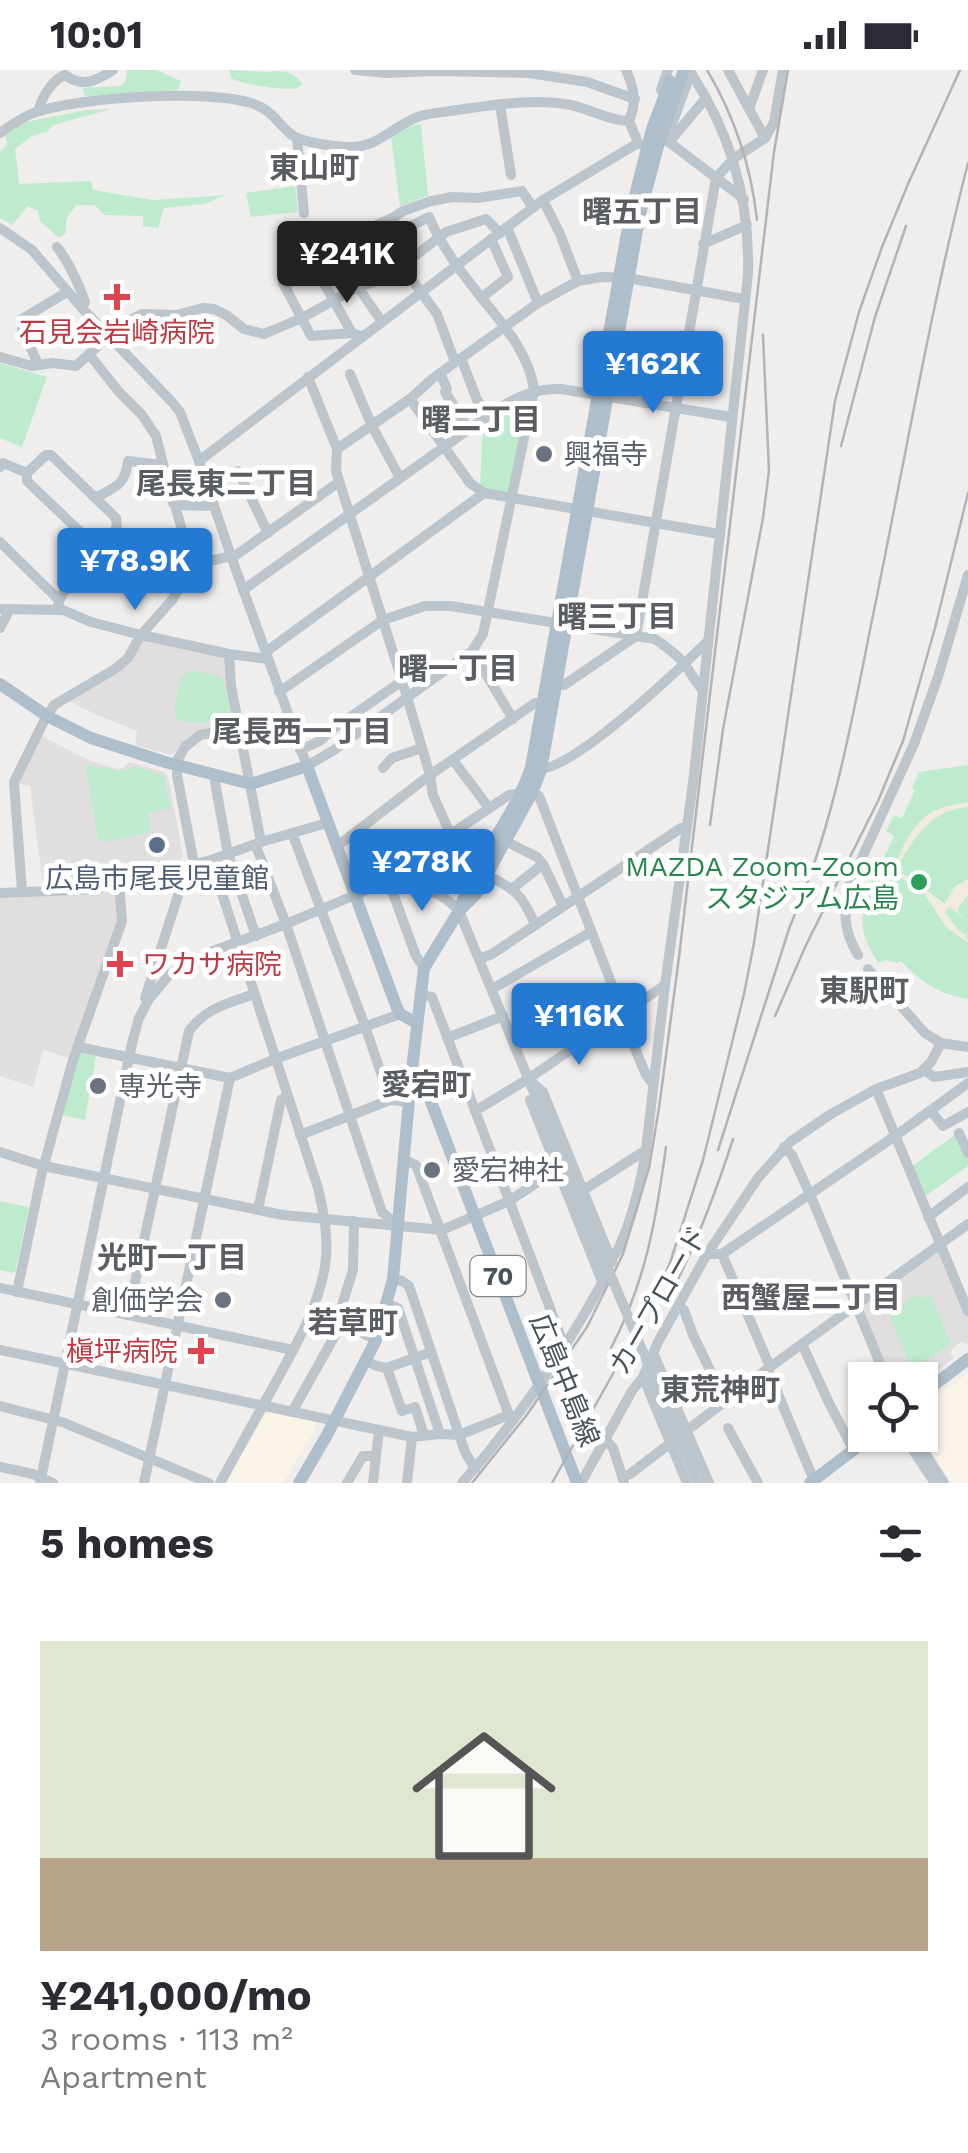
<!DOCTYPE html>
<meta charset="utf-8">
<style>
:root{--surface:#fff;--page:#f2f2f3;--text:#2b2b33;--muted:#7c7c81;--line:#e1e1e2;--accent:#247ad3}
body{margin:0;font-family:"Work Sans","Noto Sans JP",sans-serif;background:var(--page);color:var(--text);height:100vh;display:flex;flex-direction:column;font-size:38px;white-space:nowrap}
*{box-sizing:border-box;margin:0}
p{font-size:32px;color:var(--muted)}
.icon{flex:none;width:55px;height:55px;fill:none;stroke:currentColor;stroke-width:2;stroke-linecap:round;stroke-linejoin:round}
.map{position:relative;height:1413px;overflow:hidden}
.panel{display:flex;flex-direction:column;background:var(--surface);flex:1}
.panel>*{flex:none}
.tools{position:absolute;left:848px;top:1292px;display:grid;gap:20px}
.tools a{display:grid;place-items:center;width:90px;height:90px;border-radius:0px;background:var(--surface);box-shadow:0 2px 8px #0004;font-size:50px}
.price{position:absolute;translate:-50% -85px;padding:0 22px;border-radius:10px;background:var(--accent);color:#fff;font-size:32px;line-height:65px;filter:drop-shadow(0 2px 5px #0008)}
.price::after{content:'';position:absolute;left:50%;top:60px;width:30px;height:22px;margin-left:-15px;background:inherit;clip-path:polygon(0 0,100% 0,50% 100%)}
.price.current{background:#222;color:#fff}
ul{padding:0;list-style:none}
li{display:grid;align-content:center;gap:20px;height:530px;padding:0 40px}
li+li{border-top:2px solid var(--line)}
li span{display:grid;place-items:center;height:310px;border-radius:0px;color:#555}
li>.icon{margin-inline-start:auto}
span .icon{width:180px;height:180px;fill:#fffc;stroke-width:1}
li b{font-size:42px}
h2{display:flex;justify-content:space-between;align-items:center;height:120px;padding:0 40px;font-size:42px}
.status{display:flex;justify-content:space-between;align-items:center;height:70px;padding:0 50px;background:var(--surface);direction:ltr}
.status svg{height:28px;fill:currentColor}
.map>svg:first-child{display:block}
.commercial{fill:#faf4e7}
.education{fill:#e1dedf}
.green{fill:#beebcd}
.sand{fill:#f1eadf}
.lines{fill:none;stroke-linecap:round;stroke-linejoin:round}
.minor{stroke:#bcc5cc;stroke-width:10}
.major{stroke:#aebecb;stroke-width:12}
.rail{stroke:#b0b3b7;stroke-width:2.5}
.minor-bridge{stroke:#bcc5cc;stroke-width:10}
.health-dot{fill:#e0444e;stroke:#fff;stroke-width:4}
.worship-dot{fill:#6b7280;stroke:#fff;stroke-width:4}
.service-dot{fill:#5c6f8a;stroke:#fff;stroke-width:4}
.leisure-dot{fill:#2e9e5b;stroke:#fff;stroke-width:4}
.labels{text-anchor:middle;stroke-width:10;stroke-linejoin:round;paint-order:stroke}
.shield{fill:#fff;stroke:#7e868b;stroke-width:2.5}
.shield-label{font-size:25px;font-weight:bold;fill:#475259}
.health-label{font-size:28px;fill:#be3a42;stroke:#fff}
.worship-label{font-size:28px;fill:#5b616d;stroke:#fff;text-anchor:start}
.leisure-label{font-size:28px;fill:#27864d;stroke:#fff;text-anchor:end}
.service-label{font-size:28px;fill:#4e5e75;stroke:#fff}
.street-label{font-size:28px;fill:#475259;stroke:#fff}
.neighbourhood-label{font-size:30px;font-weight:bold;fill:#5a5e62;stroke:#fff}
</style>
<div class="status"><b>10:01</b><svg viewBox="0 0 49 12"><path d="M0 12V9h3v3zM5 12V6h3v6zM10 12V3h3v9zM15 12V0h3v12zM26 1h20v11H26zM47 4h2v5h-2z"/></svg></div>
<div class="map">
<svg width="968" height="1413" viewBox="0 0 968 1413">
<rect width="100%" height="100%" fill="#f0eded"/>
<g class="commercial">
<path d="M968 1303V1413H952L920 1365V1339Z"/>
<path d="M270 1343 314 1352 316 1358 283 1413H226L264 1345Z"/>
</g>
<g class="education">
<path d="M146 571 222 586 226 589 235 651 233 655 192 664 172 685 135 675 137 661 97 645 66 630 130 594 143 572Z"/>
<path d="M40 665 88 690 117 699 123 698 130 692 163 702 168 707 183 786 181 790 99 811 43 814 30 716 19 714 20 709Z"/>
<path d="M116 820 118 850 70 988 43 980 33 1017 0 1006V828L82 825Z"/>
<path d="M938 1180 941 1181 968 1246V1275L963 1272 959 1273 950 1282 954 1288 920 1313V1310H891L862 1242 864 1232Z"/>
</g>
<g class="green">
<path d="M127 0H156L181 11 178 20 85 26 82 18 120 16 125 13Z"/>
<path d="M229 0 269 2C284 0 294 2 303 14 301 15 299 18 296 18 286 21 239 14 231 8Z"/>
<path d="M111 39 54 55 46 62 32 66 15 79 19 114 91 111 93 120 153 130 226 125 204 134 164 138 158 158 143 156V146L104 145 95 135H76L66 149V163L59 168 40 151 38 141 28 136 12 155 0 148V82L7 74 5 65 25 52 87 40Z"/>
<path d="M421 54 428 126 400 136 391 66 406 57Z"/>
<path d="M295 116 298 142 251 147 246 123Z"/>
<path d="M0 293 47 307 22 377 0 368Z"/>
<path d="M530 327 508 423 485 419 480 415 483 353 514 331Z"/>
<path d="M191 600 222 607 229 639 226 650 221 652H184L177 649 174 641 181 607Z"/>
<path d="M85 695 123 701 134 696 164 706 170 738 148 743 151 762 104 772 98 768Z"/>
<path d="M968 695V929C941 925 919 911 901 891L897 893 887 890 878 893C862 865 858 855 868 824 872 813 871 804 877 793L881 794 894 766 886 761 894 745 902 748 915 720 912 718 919 702Z"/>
<path d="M81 983 96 986 85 1050 61 1045 78 985Z"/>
<path d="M957 1063 968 1087V1096L923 1128 911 1097Z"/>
<path d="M0 1131 29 1137 15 1203 0 1200Z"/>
<path d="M930 1224 951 1274 921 1293 910 1295 889 1244 915 1226 924 1228Z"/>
</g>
<path class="sand" d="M968 733V737C930 740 913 768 897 799L945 834 954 817 968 809V825L958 838 959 843 968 851 949 837 945 842 957 859 964 864 968 862 966 865 968 873 946 857 925 825 892 801C910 761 919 736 968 733Z"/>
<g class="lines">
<g class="minor">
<path d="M355 0 387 3 433 1 529 3 587 12 635 29"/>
<path d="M626 0C634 18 637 32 629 51"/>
<path d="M728 0 765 68"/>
<path d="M661 20 668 0"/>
<path d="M500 35 511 105"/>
<path d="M750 36 763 0"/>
<path d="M39 41C40 29 53 9 65 5 82 18 96 11 113 0"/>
<path d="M0 63C10 56 21 48 33 43 78 27 206 19 251 33 273 40 276 52 292 65 303 73 337 77 351 77 377 78 396 54 420 46 431 43 445 42 457 40 494 35 533 28 571 35 590 39 610 51 629 51L638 73 651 78"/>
<path d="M297 68 304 143"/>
<path d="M660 69 669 72 744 129"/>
<path d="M666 70 691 3"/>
<path d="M670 71 706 28"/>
<path d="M543 130 560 164 578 211"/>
<path d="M507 157 538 233"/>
<path d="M0 158 32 180 82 238 172 332 180 342 199 391 231 486 307 696 334 680 472 581 483 564 534 320C530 286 506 258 485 232 464 206 442 178 429 147L383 170 345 198 320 206 283 213 311 266 352 263 362 267"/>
<path d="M383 170 437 244 455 292"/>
<path d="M317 174 346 169 394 147 403 141 431 131 452 127 478 128 522 121 533 138"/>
<path d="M703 174 747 155"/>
<path d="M57 177C70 194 78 212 85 232L82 238"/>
<path d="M345 198 382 252"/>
<path d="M320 206 352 263"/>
<path d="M481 228 508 207 491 169"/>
<path d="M105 263 142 244 176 245 203 238 214 239 226 245 244 259 264 264 302 248 358 217 386 208 446 162 486 149 500 163"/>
<path d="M89 284 119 322 142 345 156 366 173 433 175 435 187 478 198 489 205 492 236 485 339 412"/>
<path d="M0 287 32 296 53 293 76 296 108 267"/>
<path d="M461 288 477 330 489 345"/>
<path d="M38 294 22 259V249L67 222"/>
<path d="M440 303 447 319 445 322 469 360"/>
<path d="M350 304 372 356 400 408"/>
<path d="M308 307 337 379 336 401 407 627 430 705 433 725 450 763"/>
<path d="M412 328 410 329 470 413 484 423 719 464"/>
<path d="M337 379 410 329 432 309 538 233 578 211 602 207 628 208 744 229"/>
<path d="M46 385H51L116 448 117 458 97 478 27 411V403Z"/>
<path d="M199 391 543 130 638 73"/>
<path d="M0 397 3 393 27 403"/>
<path d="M238 401 268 463"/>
<path d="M95 428C115 417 125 416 128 391L162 395"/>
<path d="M175 435 214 436"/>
<path d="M0 472 58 529"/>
<path d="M243 520 489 345C512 329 532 318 561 319L731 347"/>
<path d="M0 539 63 540 91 552 141 565 229 584 268 589"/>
<path d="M57 540C59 524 71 513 75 497L68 487 84 465"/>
<path d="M0 558 10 539"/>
<path d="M267 581 484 423"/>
<path d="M472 581 513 649"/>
<path d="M557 614 564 615 636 566 716 108 733 89 765 68 774 52 783 0"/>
<path d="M279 622 383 550 425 536H451L655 569C665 576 674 582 682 591 690 600 694 611 702 619"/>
<path d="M300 680 320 671 330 661 402 611"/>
<path d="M453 690 489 738"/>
<path d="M383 698 392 688 422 678"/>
<path d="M537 699C572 702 679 599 707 572"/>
<path d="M217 705 215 712 228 784 256 866"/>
<path d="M292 763 365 956 390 1030"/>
<path d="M445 766 467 816"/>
<path d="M505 771 537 787 543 794 563 836"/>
<path d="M261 772 327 753"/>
<path d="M256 776 286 854 382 1142 397 1155"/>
<path d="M336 777 430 705 535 633H543"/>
<path d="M211 790 318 1118C324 1144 329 1169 325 1196 318 1238 297 1273 277 1310 258 1345 239 1379 220 1413"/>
<path d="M194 794 177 705 178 689 185 677 200 665 239 657"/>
<path d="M487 805C516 820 521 823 535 854"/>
<path d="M387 807C415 814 440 819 459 841L549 1059"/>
<path d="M387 807 416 886 424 898"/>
<path d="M513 818 543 794"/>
<path d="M22 822 14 712 43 653 54 635 115 599 128 588 141 565 172 530 198 489"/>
<path d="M0 823 81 820 105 817 211 790 261 772 231 616 229 584"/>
<path d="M858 885C843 860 843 841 850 814L914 674 938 607 968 505"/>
<path d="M479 889 492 884 681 758H686"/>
<path d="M868 899 925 963 941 973 968 977"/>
<path d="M492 919 591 862"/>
<path d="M420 924 432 927 561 1267 567 1275"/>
<path d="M145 928 184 807 182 797"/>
<path d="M447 968 503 946"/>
<path d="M78 977 230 1008 275 989 400 944"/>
<path d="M924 1000 934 1007 968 1002"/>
<path d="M528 1009 543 1022 612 1192"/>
<path d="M876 1019 968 1241"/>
<path d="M530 1030 601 1209"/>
<path d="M475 1041 528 1009 665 915"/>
<path d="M931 1041 943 1056 968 1042"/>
<path d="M959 1063 968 1083"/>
<path d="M300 1065 390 1030 409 1032"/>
<path d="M784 1077 792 1085 812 1129 887 1310"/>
<path d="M0 1082 44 1096 283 1145 442 1160 509 1131 556 1100"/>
<path d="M405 1090 416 1095 509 1345 513 1348"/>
<path d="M582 1121 646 1080"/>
<path d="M258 1140 281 1030 287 1025"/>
<path d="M928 1147 968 1117"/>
<path d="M707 1184H722L898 1064 968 1013"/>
<path d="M722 1184 770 1297"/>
<path d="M393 1209 402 1211 409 1216 465 1382 475 1399"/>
<path d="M601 1209C604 1195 615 1188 620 1175 633 1145 641 1112 646 1080L665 915 693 713 748 204C750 131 730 61 689 0"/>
<path d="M0 1218 293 1280"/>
<path d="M17 1222 42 1102 73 990 122 851 119 814"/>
<path d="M386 1233 398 1238 440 1364"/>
<path d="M678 1235 684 1240 693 1265 712 1304"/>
<path d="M314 1238 376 1270"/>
<path d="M128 1245 189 961C207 937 227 934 254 924"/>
<path d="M337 1251 353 1200 354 1151"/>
<path d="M802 1274 829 1333 853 1379"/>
<path d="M0 1280 412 1367 440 1364 459 1365 509 1345"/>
<path d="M654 1285 709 1413"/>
<path d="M366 1291 377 1296 387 1298 402 1341 415 1337 424 1365"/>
<path d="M387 1298 431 1282"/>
<path d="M768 1300 815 1413"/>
<path d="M643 1307 687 1413"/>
<path d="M0 1336 62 1352 209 1413"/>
<path d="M292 1342 342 1253"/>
<path d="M728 1358 758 1413"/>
<path d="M903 1365 935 1413"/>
<path d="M913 1365 944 1413"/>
<path d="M605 1369 613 1378 624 1412"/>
<path d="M686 1384 698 1413"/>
<path d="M0 1397 33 1404 53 1413"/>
<path d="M622 1407 630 1404 770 1297 968 1154"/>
<path d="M40 1413 133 969 139 948 149 929 170 904 213 881 286 854 362 822 387 807 509 725 523 723 539 726 621 938V945L646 1005 653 1014"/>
<path d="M144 1413 230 1008"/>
<path d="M347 1413 363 1386H376L379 1360"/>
<path d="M373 1413 376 1386"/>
<path d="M407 1413 412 1367"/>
<path d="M462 1413C516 1352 562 1285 601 1215L610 1209"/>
<path d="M581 1413 632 1321 643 1307 658 1272 707 1184 758 1108 790 1072 831 1044 876 1019 920 1003 931 992 941 973"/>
</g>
<g class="major">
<path d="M0 614 47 646 91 668 165 692 251 714 307 696 397 938 400 944 417 953"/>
<path d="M460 839C475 788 515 748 531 697L631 141 652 59 670 11"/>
<path d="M411 1008 422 1011 425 1016 577 1413"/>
<path d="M920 1326 968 1289"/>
<path d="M299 1413 327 1365 376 1270 393 1209 411 1008 424 898 459 841 476 824 532 723 541 700 640 144 660 69 684 0"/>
<path d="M810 1413 873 1365"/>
</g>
<g class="rail">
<path d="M707 0C735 47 751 95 757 150"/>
<path d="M841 376 875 247 906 156"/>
<path d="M710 755 723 659 763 448 769 401 763 265"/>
<path d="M775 946 806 875 878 731 903 671 935 558 968 423"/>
<path d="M718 1080 790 856C832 761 851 656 871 555 903 401 929 245 968 93"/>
<path d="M667 1231C695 1178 715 1125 733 1069"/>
<path d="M611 1278C646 1211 656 1150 666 1077"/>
<path d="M472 1413 526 1346 587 1257 623 1184 649 1098 659 1038 679 887 774 82 788 0"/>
<path d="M552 1413 639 1257 670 1193 703 1090 744 924 754 873 835 331 859 242 882 177 908 114 960 0"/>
</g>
<path class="minor-bridge" d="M549 1059 686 1384"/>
</g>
<g class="health-dot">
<path d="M112 212h10v10h10v10h-10v10h-10v-10h-10v-10h10z"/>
<path d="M115 879h10v10h10v10h-10v10h-10v-10h-10v-10h10z"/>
<path d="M196 1266h10v10h10v10h-10v10h-10v-10h-10v-10h10z"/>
</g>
<g class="worship-dot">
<circle cx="544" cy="384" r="10"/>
<circle cx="98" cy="1016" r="10"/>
<circle cx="432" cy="1100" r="10"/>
<circle cx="223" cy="1230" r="10"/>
</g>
<circle class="service-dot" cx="157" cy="775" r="10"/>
<circle class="leisure-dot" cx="919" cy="812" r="10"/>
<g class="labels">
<rect class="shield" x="470.5" y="1186" width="55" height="40" rx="8"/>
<g class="shield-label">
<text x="498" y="1215">70</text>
</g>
<g class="health-label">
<text x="117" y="272">石見会岩崎病院</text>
<text x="142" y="904" text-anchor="start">ワカサ病院</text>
<text x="178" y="1291" text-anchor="end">槇坪病院</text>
</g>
<g class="worship-label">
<text x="564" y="394">興福寺</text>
<text x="118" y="1026">専光寺</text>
<text x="452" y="1110">愛宕神社</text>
<text x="203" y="1240" text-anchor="end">創価学会</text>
</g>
<g class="leisure-label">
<text x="899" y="806">MAZDA Zoom-Zoom<tspan x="899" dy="32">スタジアム広島</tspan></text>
</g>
<g class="service-label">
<text x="157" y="818">広島市尾長児童館</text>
</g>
<g class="street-label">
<text transform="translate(658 1230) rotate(-60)" y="10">カープロード</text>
<text transform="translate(565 1310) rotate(68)" y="10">広島中島線</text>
</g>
<g class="neighbourhood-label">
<text x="314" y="108">東山町</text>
<text x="642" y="152">曙五丁目</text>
<text x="481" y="360">曙二丁目</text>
<text x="226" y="424">尾長東二丁目</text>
<text x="617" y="557">曙三丁目</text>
<text x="458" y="609">曙一丁目</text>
<text x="302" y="672">尾長西一丁目</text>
<text x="864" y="931">東駅町</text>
<text x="426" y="1025">愛宕町</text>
<text x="172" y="1198">光町一丁目</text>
<text x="811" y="1238">西蟹屋二丁目</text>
<text x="353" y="1263">若草町</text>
<text x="720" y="1330">東荒神町</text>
</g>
</g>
</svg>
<div class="tools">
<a><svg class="icon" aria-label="locate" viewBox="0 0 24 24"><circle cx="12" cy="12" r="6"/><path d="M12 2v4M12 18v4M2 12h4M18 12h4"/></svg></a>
</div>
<b class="price current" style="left:347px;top:236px">¥241K</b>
<b class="price" style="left:653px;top:346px">¥162K</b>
<b class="price" style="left:135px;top:543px">¥78.9K</b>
<b class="price" style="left:422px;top:844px">¥278K</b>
<b class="price" style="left:579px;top:998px">¥116K</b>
</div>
<section class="panel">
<h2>5 homes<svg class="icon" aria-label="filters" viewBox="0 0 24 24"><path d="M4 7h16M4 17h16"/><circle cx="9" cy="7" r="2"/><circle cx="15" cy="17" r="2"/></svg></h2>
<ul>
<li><span style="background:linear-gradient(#dfe7d0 70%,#b9a48a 0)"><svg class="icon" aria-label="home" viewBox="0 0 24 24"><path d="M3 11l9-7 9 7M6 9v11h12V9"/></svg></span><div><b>¥241,000/mo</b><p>3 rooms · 113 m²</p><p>Apartment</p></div></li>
</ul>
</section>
